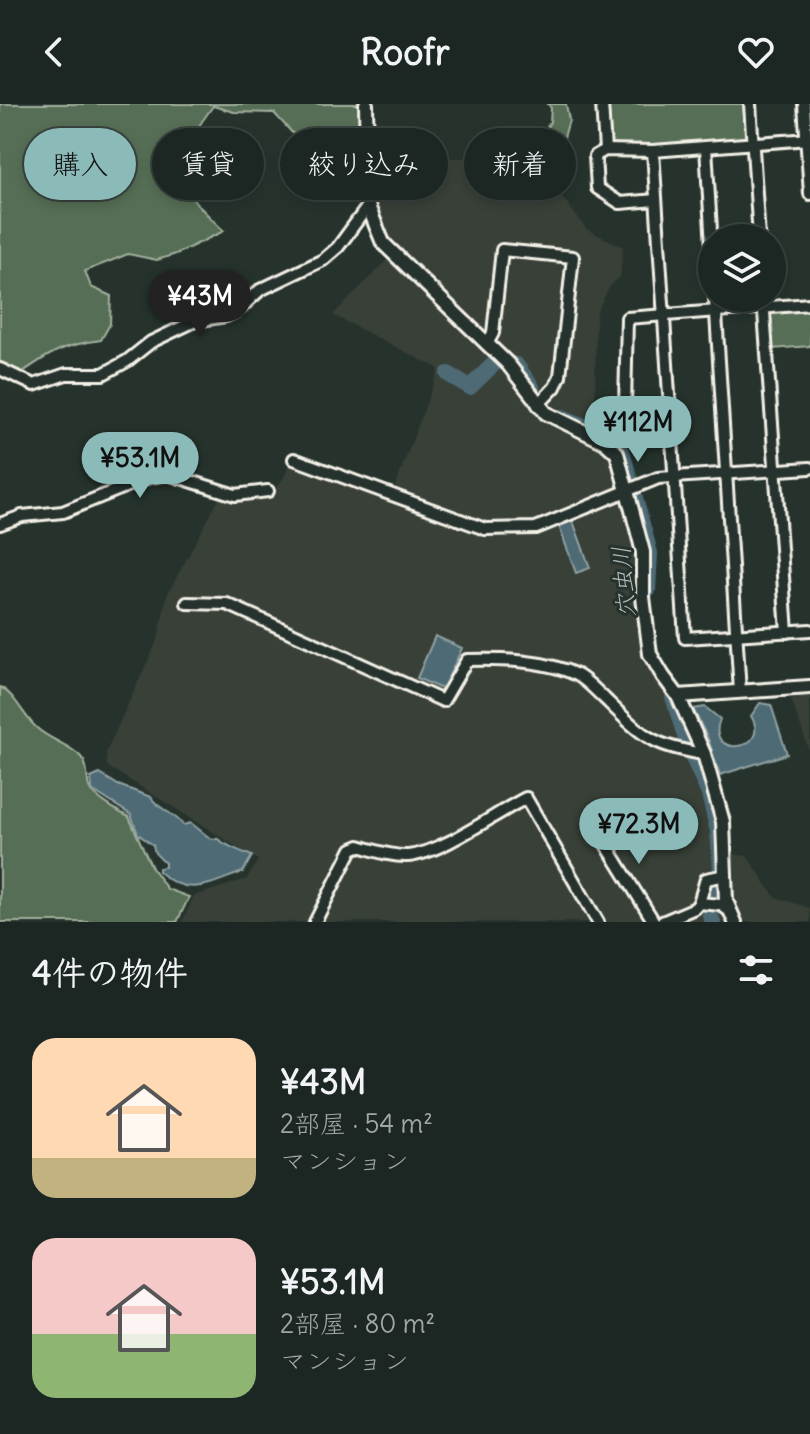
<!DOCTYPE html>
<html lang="ja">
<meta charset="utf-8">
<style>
:root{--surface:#1c2622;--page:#29322f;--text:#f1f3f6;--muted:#a0a5a5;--line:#3a4340;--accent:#8bbbb9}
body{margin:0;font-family:Delius,"Klee One",sans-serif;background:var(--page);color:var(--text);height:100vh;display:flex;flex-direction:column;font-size:30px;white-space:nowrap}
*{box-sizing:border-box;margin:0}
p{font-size:26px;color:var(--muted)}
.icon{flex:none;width:44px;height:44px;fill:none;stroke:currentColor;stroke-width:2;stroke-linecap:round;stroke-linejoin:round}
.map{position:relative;height:818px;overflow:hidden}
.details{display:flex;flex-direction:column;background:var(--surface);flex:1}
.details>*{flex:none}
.top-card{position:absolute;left:24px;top:24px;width:762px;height:72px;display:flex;gap:16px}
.buttons{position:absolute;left:698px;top:120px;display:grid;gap:16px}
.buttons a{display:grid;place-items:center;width:88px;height:88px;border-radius:50%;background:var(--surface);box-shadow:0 4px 12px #0003,0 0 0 2px var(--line);font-size:40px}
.price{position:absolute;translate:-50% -68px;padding:0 18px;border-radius:28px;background:var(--accent);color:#111;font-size:26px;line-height:52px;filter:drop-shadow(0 2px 4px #0008)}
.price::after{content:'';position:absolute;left:50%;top:48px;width:24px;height:18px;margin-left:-12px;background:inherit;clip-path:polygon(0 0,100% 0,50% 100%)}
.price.current{background:#222;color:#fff}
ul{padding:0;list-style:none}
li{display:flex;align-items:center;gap:24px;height:200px;padding:0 32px}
li span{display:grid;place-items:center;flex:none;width:224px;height:160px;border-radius:24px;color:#555}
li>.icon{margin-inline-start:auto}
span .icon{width:96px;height:96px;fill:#fffc;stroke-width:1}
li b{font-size:34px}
h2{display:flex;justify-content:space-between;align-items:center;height:96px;padding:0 32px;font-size:34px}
.tag{padding:0 28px;border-radius:36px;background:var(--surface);box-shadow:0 4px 12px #0003,0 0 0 2px var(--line);font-size:28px;line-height:72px}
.tag.current{background:var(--accent);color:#111}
header{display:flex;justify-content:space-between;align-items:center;height:104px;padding:0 32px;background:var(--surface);font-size:36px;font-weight:700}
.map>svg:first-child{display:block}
.built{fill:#394038}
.green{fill:#556e54;stroke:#a4b09e;stroke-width:2}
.water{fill:#4e6b74;stroke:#90a1a2;stroke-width:2}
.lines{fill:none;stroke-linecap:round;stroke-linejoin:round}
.river{stroke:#4e6b74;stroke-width:16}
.minor-casing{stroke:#f4f1e8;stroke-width:16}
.tertiary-casing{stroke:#f4f1e8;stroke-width:18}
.minor{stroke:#26332d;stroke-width:10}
.tertiary{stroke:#26332d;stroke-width:12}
.labels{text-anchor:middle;stroke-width:6;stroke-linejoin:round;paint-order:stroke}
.water-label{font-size:24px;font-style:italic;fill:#b2bbba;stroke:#26332d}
</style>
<header><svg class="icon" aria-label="back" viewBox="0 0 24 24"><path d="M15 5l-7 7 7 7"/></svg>Roofr<svg class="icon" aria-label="heart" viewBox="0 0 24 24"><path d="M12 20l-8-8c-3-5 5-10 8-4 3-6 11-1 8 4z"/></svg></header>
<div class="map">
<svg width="810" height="818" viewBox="0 0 810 818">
<rect width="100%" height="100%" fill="#26332d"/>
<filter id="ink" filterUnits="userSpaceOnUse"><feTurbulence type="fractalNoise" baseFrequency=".0125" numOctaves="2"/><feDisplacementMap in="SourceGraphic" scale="16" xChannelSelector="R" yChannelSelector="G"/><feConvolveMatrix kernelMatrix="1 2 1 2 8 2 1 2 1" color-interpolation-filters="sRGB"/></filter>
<g filter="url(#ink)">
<g class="built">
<path d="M371 54H538L540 73 567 99 586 125 623 143 620 173 610 182 596 209 595 299 577 325 611 348 614 357 638 452 636 494 646 555 671 594 681 617 686 642 705 682 719 749 747 752 775 793 810 804V818H182L194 792 247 775 258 756 107 662 106 648 158 535 167 491 220 393 240 397 271 391 285 372 292 350 394 386 439 265 333 211 396 147 381 126 372 89Z"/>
<path d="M810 592V649L791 595Z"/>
</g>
<g class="green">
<path d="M0 0H359L362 55 318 57 274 9 234 8 213 2C203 15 178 52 179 68 180 87 211 114 224 127L176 150 157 156 128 150 85 167 91 183 111 192 110 220 101 236C64 241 53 247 23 268L0 262Z"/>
<path d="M548 0H566L569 16 561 44 548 53 536 48 535 42 550 18 551 4Z"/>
<path d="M608 0H746L748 30 744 35 613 44 610 42Z"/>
<path d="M807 204 810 207V242L772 245 769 212 775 206Z"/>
<path d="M0 583C16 591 24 614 38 625 50 636 71 641 81 653 89 662 86 673 89 683 92 692 120 709 129 713L152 764 167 785 189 793 177 818H0Z"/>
</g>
<g class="water">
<path d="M573 417 590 464 576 469 559 422Z"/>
<path d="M435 532 462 544 444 583 439 584 417 574Z"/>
<path d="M760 599 771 601 787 650 720 671 708 635 693 605 705 603 720 615C704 655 773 648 751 612Z"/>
<path d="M100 670 118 681 151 693C157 705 175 709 183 721L191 719 211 735H218C225 741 242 748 252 752L243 768C210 779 189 795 159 768V764L165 763V759L155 749 153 741 138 730 131 711 92 686 91 674Z"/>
</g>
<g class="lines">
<g class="river">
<path d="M448 270 470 283 497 257 516 261 532 283"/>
<path d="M562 313 602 329 622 347 650 449 648 486"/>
<path d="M673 593 688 642 709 690 718 727 721 765 710 812 713 818"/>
</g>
<defs>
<g id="minor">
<path d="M602 0 605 46"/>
<path d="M750 0 759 134"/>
<path d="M804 0 810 90"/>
<path d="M706 43 712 143"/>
<path d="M653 47 685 534 810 526"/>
<path d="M656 96 620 99 597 84 595 52 605 46 653 47 810 35"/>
<path d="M715 194 740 588"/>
<path d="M763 194 787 528"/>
<path d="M487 240 493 229 502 146 573 153 560 272 555 283 538 301"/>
<path d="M0 265 34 281 66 270H103L127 257 151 238 195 217 226 212 238 206 260 186 323 156 338 143 368 102"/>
<path d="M671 321H652L625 302 627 214 810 200"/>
<path d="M294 355 485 425 536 424 658 374 810 364"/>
<path d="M0 420 22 412 63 408 149 373 168 370 235 391 268 387"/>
<path d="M187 499 227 500 443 597 467 556C502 555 545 556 577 571 588 577 596 587 605 595 643 632 651 642 704 650"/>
<path d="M596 724 654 818"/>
<path d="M699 799 706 775 726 771"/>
<path d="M315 818 352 745 359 742C374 746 391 753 408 752 442 749 494 710 526 694L598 818"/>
<path d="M662 818 695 804 699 799 721 801 730 807"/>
</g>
<g id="tertiary">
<path d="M366 0 368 102 383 139 508 260 546 309 605 338 617 349 643 448V493L650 550 663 572 678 592 704 650 723 718 726 797 735 818"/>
<path d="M678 592 810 583"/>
</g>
</defs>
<use href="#minor" class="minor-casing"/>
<use href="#tertiary" class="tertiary-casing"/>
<use href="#minor" class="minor"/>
<use href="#tertiary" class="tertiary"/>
</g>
</g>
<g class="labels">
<g class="water-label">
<text transform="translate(624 478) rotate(-95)" y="8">穴虫川</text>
</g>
</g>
</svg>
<div class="buttons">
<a><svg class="icon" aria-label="layers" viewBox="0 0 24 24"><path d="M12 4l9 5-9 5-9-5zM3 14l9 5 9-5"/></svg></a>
</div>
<b class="price current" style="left:200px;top:234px">¥43M</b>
<b class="price" style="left:638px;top:360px">¥112M</b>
<b class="price" style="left:140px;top:396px">¥53.1M</b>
<b class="price" style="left:639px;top:762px">¥72.3M</b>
<div class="top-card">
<a class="tag current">購入</a>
<a class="tag">賃貸</a>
<a class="tag">絞り込み</a>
<a class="tag">新着</a>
</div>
</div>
<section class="details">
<h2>4件の物件<svg class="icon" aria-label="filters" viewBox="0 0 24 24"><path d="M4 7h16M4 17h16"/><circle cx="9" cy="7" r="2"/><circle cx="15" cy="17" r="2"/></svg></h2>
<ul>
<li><span style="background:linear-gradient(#ffd9b3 75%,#c2b280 0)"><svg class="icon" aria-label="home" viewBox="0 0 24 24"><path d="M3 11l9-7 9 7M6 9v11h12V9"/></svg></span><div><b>¥43M</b><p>2部屋 · 54 m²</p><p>マンション</p></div></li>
<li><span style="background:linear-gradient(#f6c9c9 60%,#8fb573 0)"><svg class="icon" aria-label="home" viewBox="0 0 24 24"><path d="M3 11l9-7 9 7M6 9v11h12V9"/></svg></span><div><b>¥53.1M</b><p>2部屋 · 80 m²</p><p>マンション</p></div></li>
</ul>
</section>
